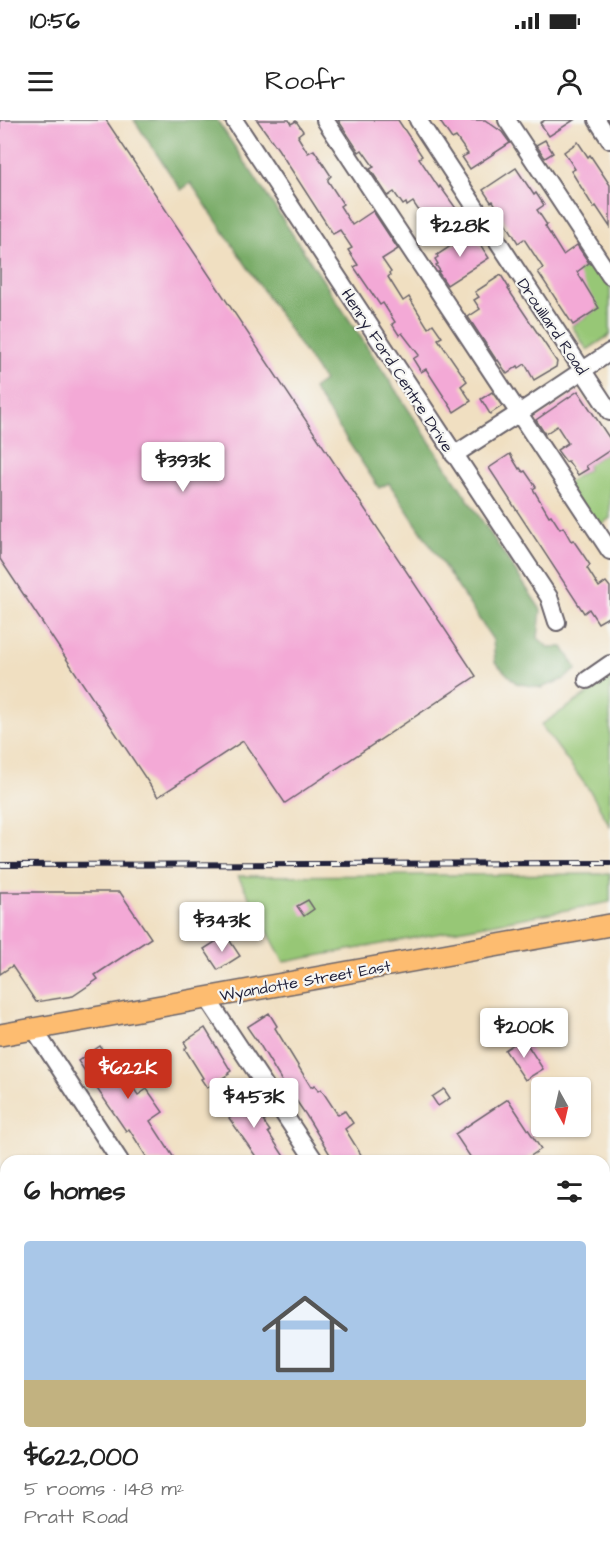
<!DOCTYPE html>
<meta charset="utf-8">
<style>
:root{--surface:#fff;--page:#f6f6f6;--text:#222;--muted:#767676;--line:#e0e0e0;--accent:#c8321e}
body{margin:0;font-family:"Architects Daughter",sans-serif;background:var(--page);color:var(--text);height:100vh;display:flex;flex-direction:column;font-size:22px;white-space:nowrap}
*{box-sizing:border-box;margin:0}
p{font-size:20px;color:var(--muted)}
.icon{flex:none;width:33px;height:33px;fill:none;stroke:currentColor;stroke-width:2;stroke-linecap:round;stroke-linejoin:round}
.map{position:relative;flex:1;overflow:hidden}
.side{position:absolute;left:0px;top:1035px;width:610px;height:402px;display:flex;flex-direction:column;background:var(--surface);border-radius:18px 18px 0 0;box-shadow:0 2px 4px #0004}
.side>*{flex:none}
.needle{width:39px;rotate:172deg}
.fabs{position:absolute;left:531px;top:957px;display:grid;gap:12px}
.fabs a{display:grid;place-items:center;width:60px;height:60px;border-radius:6px;background:var(--surface);box-shadow:0 2px 4px #0004;font-size:30px}
.price{position:absolute;translate:-50% -51px;padding:0 14px;border-radius:6px;background:#fff;color:#222;font-size:20px;line-height:39px;filter:drop-shadow(0 2px 3px #0008)}
.price::after{content:'';position:absolute;left:50%;top:36px;width:18px;height:14px;margin-left:-9px;background:inherit;clip-path:polygon(0 0,100% 0,50% 100%)}
.price.current{background:var(--accent);color:#fff}
ul{padding:0;list-style:none}
li{display:grid;align-content:center;gap:12px;height:318px;padding:0 24px}
li+li{border-top:2px solid var(--line)}
li span{display:grid;place-items:center;height:186px;border-radius:6px;color:#555}
li>.icon{margin-inline-start:auto}
span .icon{width:108px;height:108px;fill:#fffc;stroke-width:1}
li b{font-size:26px}
h2{display:flex;justify-content:space-between;align-items:center;height:72px;padding:0 24px;font-size:26px}
.status{display:flex;justify-content:space-between;align-items:center;height:42px;padding:0 30px;background:var(--surface);direction:ltr}
.status svg{height:16px;fill:currentColor}
header{display:flex;justify-content:space-between;align-items:center;height:78px;padding:0 24px;background:var(--surface);font-size:27px;font-weight:600}
.map>svg:first-child{display:block}
.green{fill:#97c776;stroke:#5c7458;stroke-width:1.5}
.forest{fill:#79ac67;stroke:#4e6751;stroke-width:1.5}
.building{fill:#f3a9d6}
.lines{fill:none;stroke-linecap:round;stroke-linejoin:round}
.minor-casing{stroke:#6a646a;stroke-width:20}
.major-casing{stroke:#6a646a;stroke-width:24}
.path{stroke:#6a646a;stroke-width:2;stroke-dasharray:1.5 4.5;stroke-linecap:butt}
.minor{stroke:#fff;stroke-width:16}
.major{stroke:#fdbc6f;stroke-width:21}
.rail-casing{stroke:#22223b;stroke-width:6}
.rail{stroke:#f6f6f2;stroke-width:4;stroke-dasharray:11;stroke-linecap:butt}
.labels{text-anchor:middle;stroke-width:4.5;stroke-linejoin:round;paint-order:stroke}
.street-label{font-size:16px;fill:#22223b;stroke:#f6f6f2}
</style>
<div class="status"><b>10:56</b><svg viewBox="0 0 49 12"><path d="M0 12V9h3v3zM5 12V6h3v6zM10 12V3h3v9zM15 12V0h3v12zM26 1h20v11H26zM47 4h2v5h-2z"/></svg></div>
<header><svg class="icon" aria-label="menu" viewBox="0 0 24 24"><path d="M4 6h16M4 12h16M4 18h16"/></svg>Roofr<svg class="icon" aria-label="person" viewBox="0 0 24 24"><circle cx="12" cy="8" r="4"/><path d="M4 21q1-7 8-7t8 7"/></svg></header>
<div class="map">
<svg width="610" height="1437" viewBox="0 0 610 1437">
<rect width="100%" height="100%" fill="#f6f6f2"/>
<filter id="ink" filterUnits="userSpaceOnUse"><feTurbulence type="fractalNoise" baseFrequency=".0167" numOctaves="2"/><feDisplacementMap in="SourceGraphic" scale="12" xChannelSelector="R" yChannelSelector="G"/><feConvolveMatrix kernelMatrix="1 2 1 2 8 2 1 2 1" color-interpolation-filters="sRGB"/></filter>
<filter id="wash" filterUnits="userSpaceOnUse"><feTurbulence type="fractalNoise" baseFrequency=".008" numOctaves="4" result="noise"/><feDisplacementMap in="SourceGraphic" scale="24" xChannelSelector="R" yChannelSelector="G"/><feGaussianBlur stdDeviation="1.35" result="paint"/><feColorMatrix in="noise" values="0 0 0 0 0 0 0 0 0 0 0 0 0 0 0 0 0 1.4 0 .05"/><feComposite in="paint" operator="in"/></filter>
<g filter="url(#wash)">
<rect width="100%" height="100%" fill="#f0dfc1"/>
<g class="green">
<path d="M598 139 610 156V215L587 230 572 206 597 189 573 153Z"/>
<path d="M610 330V398L595 409 566 364 588 349 586 346Z"/>
<path d="M610 559V706L590 671 541 605Z"/>
<path d="M610 754V782L284 842 238 756Z"/>
<path d="M6 1399V1431H131L133 1437H0V1400Z"/>
</g>
<path class="forest" d="M134 0H217L541 490 538 518 548 527H563L577 549 564 559 541 568 516 563 495 542 493 520 389 363 379 368 313 269 324 261 191 63 181 70Z"/>
<g id="blocks">
<g class="building">
<path d="M0 0H106L476 556 285 683 243 621 158 677 0 439Z"/>
<path d="M257 0H289L291 4 296 1 303 11 298 15 299 16 298 17 308 33 314 30 331 56 328 59V61L343 84 340 86 352 105 373 91 398 129 382 139 391 152 389 153 390 155 388 157 403 181 409 177 428 208 433 204 442 217 438 219 467 261 461 266 471 281 454 292 426 249 421 252 413 239 419 235 402 213 399 215 392 204 395 202 383 183 380 185 354 147 358 145 348 130 352 128 340 110 333 114 278 29Z"/>
<path d="M338 0H398L422 36 419 38 439 68 440 66 460 94 434 110 422 93 421 94 413 82 407 86 406 83 403 85 394 72 388 76 370 49 374 47 362 30 359 32Z"/>
<path d="M439 0H485L502 12 510 23 470 49 462 37 468 34 456 17 452 19Z"/>
<path d="M545 0H574L549 16 540 3Z"/>
<path d="M545 20 553 33 545 38 536 25Z"/>
<path d="M578 22 588 37 590 35 610 65V107L596 86 594 88 571 51 575 49 564 32Z"/>
<path d="M516 48 534 75 536 73 544 85 537 90 547 105 545 106 563 135 577 125 589 143 577 152 599 188 573 205 538 152 543 148 524 119 518 123 493 81 491 82 483 70Z"/>
<path d="M472 112 489 138 447 165 438 152 440 151 436 145 438 144 435 139 438 137 437 135Z"/>
<path d="M501 155 509 168 508 169 557 242 556 247 534 260 525 244 519 248 518 246 507 254 498 240 497 241 468 197 480 189 474 180 479 177 475 172Z"/>
<path d="M578 271 610 319V330L586 346 588 349 578 355 568 341 566 342 557 330 568 323 557 306 545 314 536 300Z"/>
<path d="M492 272 502 286 490 294 481 279Z"/>
<path d="M510 334 519 349 520 348 523 352 525 351 536 367 533 369 549 396 551 395 560 409 563 407 571 421 573 420 584 436 590 445 587 448 599 467 606 462 610 467V496L598 503 589 489 584 493 489 348Z"/>
<path d="M0 772H120L151 818 95 855 98 859 73 876 36 882 12 846 0 854Z"/>
<path d="M308 780 314 789 304 796 297 786Z"/>
<path d="M226 815 240 836 218 850 204 829Z"/>
<path d="M269 893 277 906 275 908 311 967 315 965 318 971 321 969 338 995 345 991 353 1003 345 1009 365 1041H334L306 995 287 967 286 968 257 920H256L247 907Z"/>
<path d="M205 908 231 951 228 953 229 954 207 968 201 959 203 958 185 929 187 927 184 922Z"/>
<path d="M523 918 543 949 525 960 505 930Z"/>
<path d="M100 926 113 946 139 929 148 943 126 957 138 975 147 969 163 992 150 1001 176 1041H149L129 1009 126 1011 78 941Z"/>
<path d="M244 969 265 1001H263L270 1011 268 1012 287 1041H259L229 998 236 994 227 980Z"/>
<path d="M444 969 450 978 438 986 432 977Z"/>
<path d="M508 979 541 1029 523 1041H473L455 1014Z"/>
</g>
</g>
</g>
<g filter="url(#ink)">
<use href="#blocks" fill-opacity="0" stroke="#6a646a" stroke-width="1.5"/>
<g class="lines">
<defs>
<g id="minor">
<path d="M234 0 549 477 557 502"/>
<path d="M325 0 610 431"/>
<path d="M418 0 610 292"/>
<path d="M507 0 610 156"/>
<path d="M597 0 610 20"/>
<path d="M454 335 519 293 610 232"/>
<path d="M587 560 610 544"/>
<path d="M207 878 315 1041"/>
<path d="M34 909 120 1041"/>
<path d="M0 1096 6 1106"/>
</g>
<g id="major">
<path d="M0 915 610 805"/>
<path d="M604 1273 610 1272"/>
<path d="M0 1387 6 1386"/>
</g>
</defs>
<use href="#minor" class="minor-casing"/>
<use href="#major" class="major-casing"/>
<path class="path" d="M0 1415 6 1413"/>
<use href="#minor" class="minor"/>
<use href="#major" class="major"/>
<defs>
<path id="rail" d="M0 745 610 743"/>
</defs>
<use href="#rail" class="rail-casing"/>
<use href="#rail" class="rail"/>
</g>
</g>
<g class="labels">
<g class="street-label">
<text transform="translate(553 206) rotate(56)" y="6">Drouillard Road</text>
<text transform="translate(398 250) rotate(57)" y="6">Henry Ford Centre Drive</text>
<text transform="translate(305 860) rotate(-10)" y="6">Wyandotte Street East</text>
</g>
</g>
</svg>
<div class="fabs">
<a><svg class="needle" viewBox="-14 -14 28 28"><path d="M0-13l5 13h-10z" fill="#e53935"/><path d="M0 13l5-13h-10z" fill="#767676"/></svg></a>
</div>
<b class="price" style="left:460px;top:138px">$228K</b>
<b class="price" style="left:183px;top:373px">$393K</b>
<b class="price" style="left:222px;top:833px">$343K</b>
<b class="price" style="left:524px;top:939px">$200K</b>
<b class="price current" style="left:128px;top:980px">$622K</b>
<b class="price" style="left:254px;top:1009px">$453K</b>
<section class="side">
<h2>6 homes<svg class="icon" aria-label="filters" viewBox="0 0 24 24"><path d="M4 7h16M4 17h16"/><circle cx="9" cy="7" r="2"/><circle cx="15" cy="17" r="2"/></svg></h2>
<ul>
<li><span style="background:linear-gradient(#a9c7e8 75%,#c2b280 0)"><svg class="icon" aria-label="home" viewBox="0 0 24 24"><path d="M3 11l9-7 9 7M6 9v11h12V9"/></svg></span><div><b>$622,000</b><p>5 rooms · 148 m²</p><p>Pratt Road</p></div></li>
</ul>
</section>
</div>
